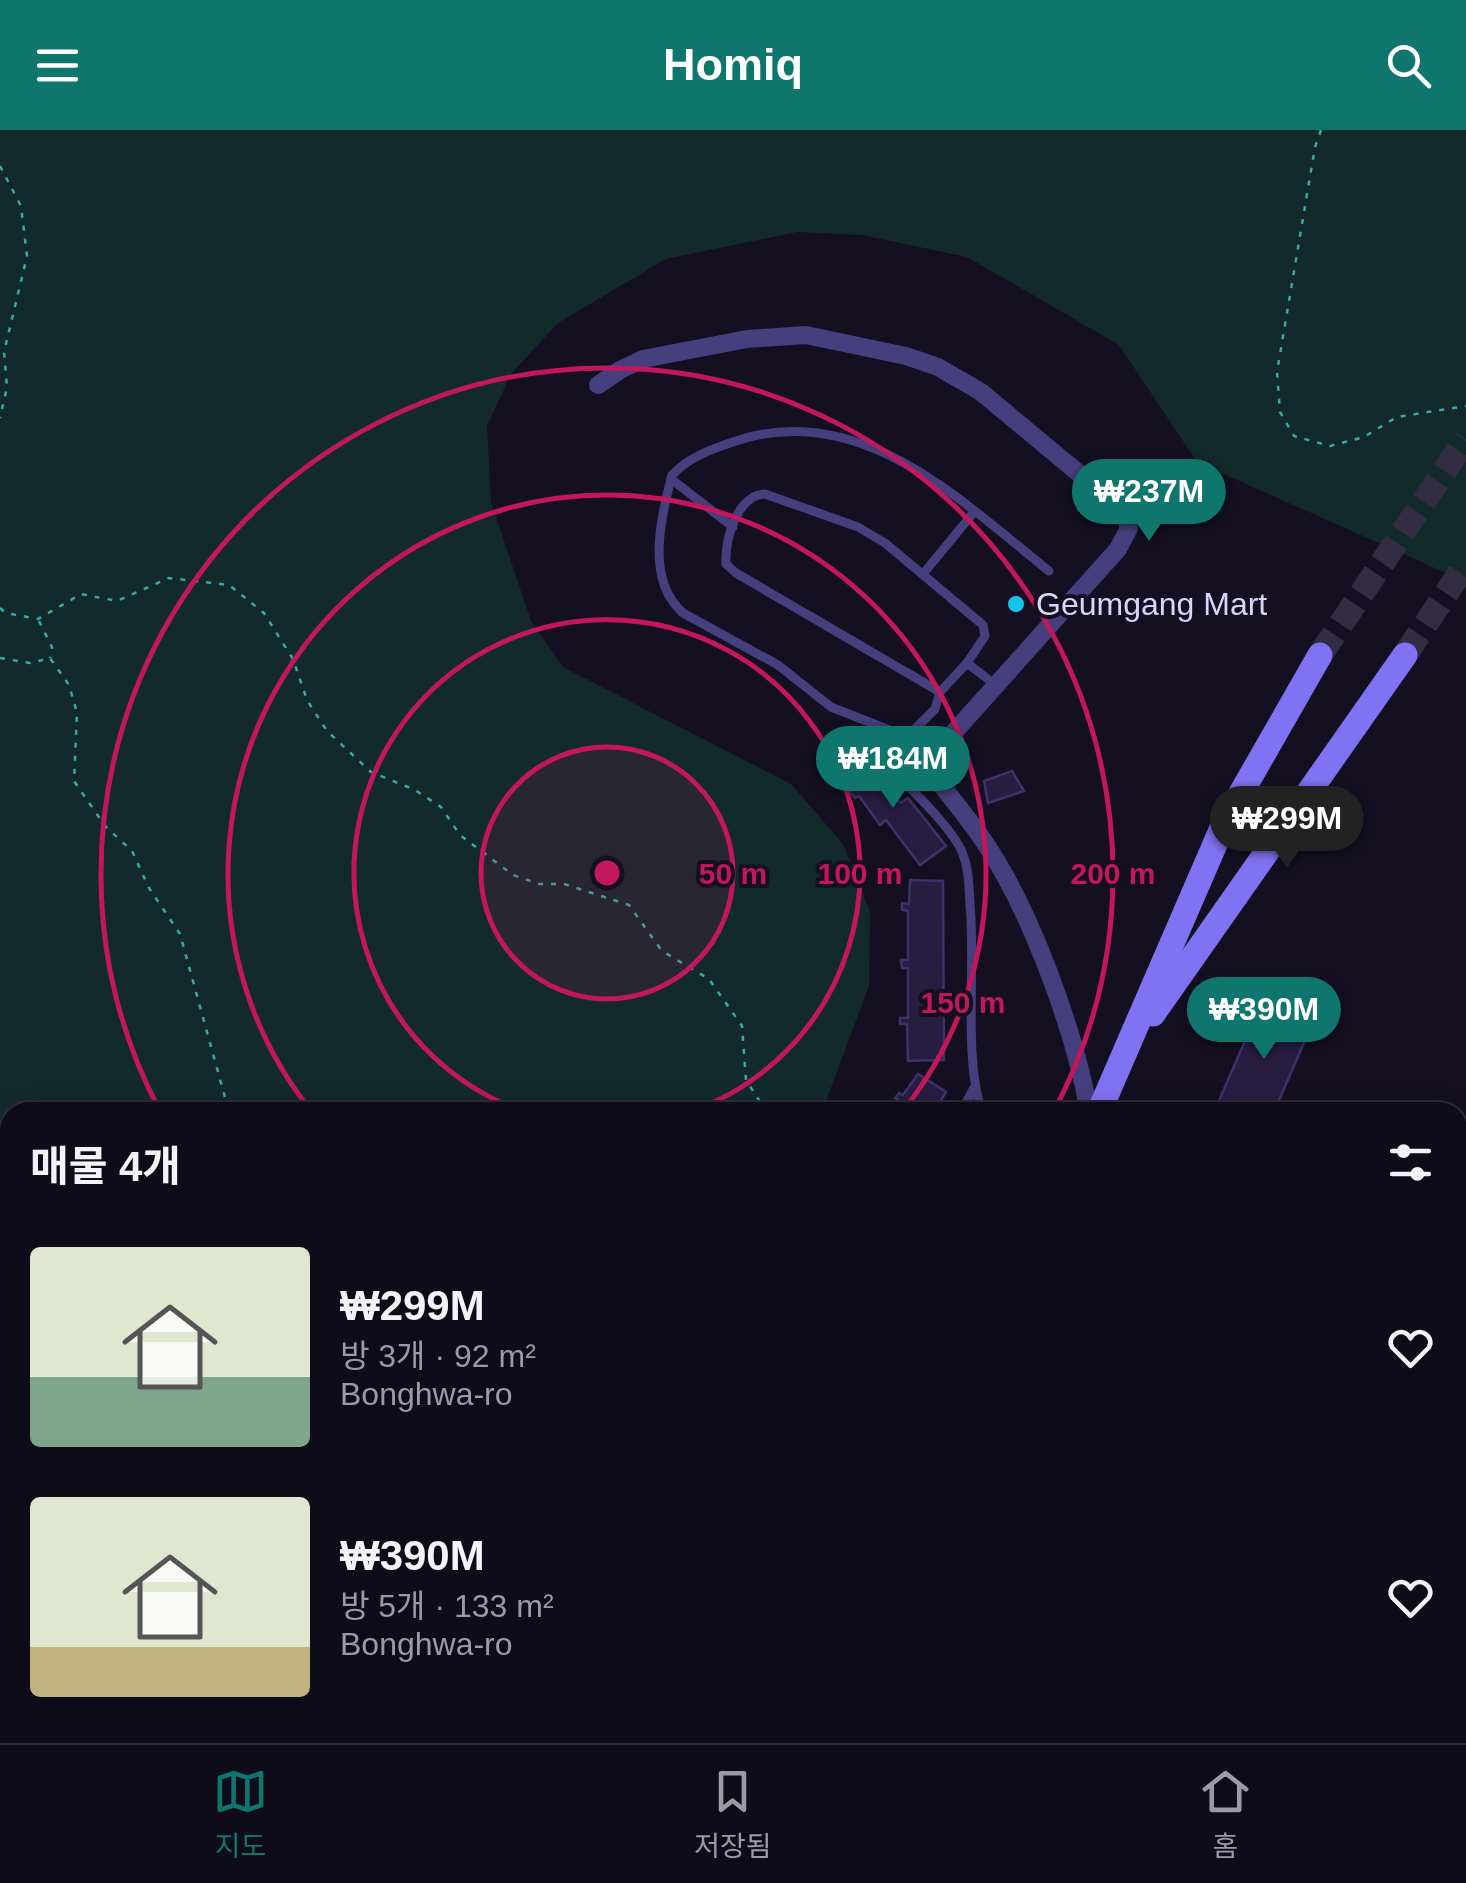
<!DOCTYPE html>
<html lang="ko">
<meta charset="utf-8">
<style>
:root{--surface:#0f0c1a;--page:#181523;--text:#f1f3f6;--muted:#9b9ba2;--line:#2f2c39;--accent:#0f766e}
body{margin:0;font-family:Arial,"Noto Sans KR",sans-serif;background:var(--page);color:var(--text);height:100vh;display:flex;flex-direction:column;font-size:38px;white-space:nowrap}
*{box-sizing:border-box;margin:0}
p{font-size:32px;color:var(--muted)}
.icon{flex:none;width:55px;height:55px;fill:none;stroke:currentColor;stroke-width:2;stroke-linecap:round;stroke-linejoin:round}
.map{position:relative;flex:1;overflow:hidden}
.panel{position:absolute;left:0px;top:972px;width:1468px;height:642px;display:flex;flex-direction:column;background:var(--surface);border-radius:30px 30px 0 0;box-shadow:0 5px 25px #0003,0 0 0 2px var(--line)}
.panel>*{flex:none}
.price{position:absolute;translate:-50% -85px;padding:0 22px;border-radius:35px;background:var(--accent);color:#fff;font-size:32px;line-height:65px;filter:drop-shadow(0 2px 5px #0008)}
.price::after{content:'';position:absolute;left:50%;top:60px;width:30px;height:22px;margin-left:-15px;background:inherit;clip-path:polygon(0 0,100% 0,50% 100%)}
.price.active{background:#222;color:#fff}
ul{padding:0;list-style:none}
li{display:flex;align-items:center;gap:30px;height:250px;padding:0 30px}
li span{display:grid;place-items:center;flex:none;width:280px;height:200px;border-radius:10px;color:#555}
li>.icon{margin-inline-start:auto}
span .icon{width:120px;height:120px;fill:#fffc;stroke-width:1}
li b{font-size:42px}
h2{display:flex;justify-content:space-between;align-items:center;height:120px;padding:0 30px;font-size:42px}
header{display:flex;justify-content:space-between;align-items:center;height:130px;padding:0 30px;background:var(--accent);color:#fff;font-size:45px;font-weight:700}
.dock{display:flex;justify-content:space-around;align-items:center;height:140px;border-top:2px solid var(--line);background:var(--surface);font-size:28px;color:var(--muted)}
.dock a{display:grid;justify-items:center;gap:5px}
.dock .active{color:var(--accent)}
.map>svg:first-child{display:block}
.green{fill:#132a2b}
.building{fill:#271d41;stroke:#41316b;stroke-width:2.5}
.lines{fill:none;stroke-linecap:round;stroke-linejoin:round}
.secondary-tunnel{stroke:#322d43;stroke-width:25;stroke-dasharray:25 12;stroke-linecap:butt}
.path{stroke:#39a9aa;stroke-width:2.5;stroke-dasharray:5 8;stroke-linecap:butt}
.lane{stroke:#463f7d;stroke-width:9}
.street{stroke:#463f7d;stroke-width:18}
.secondary{stroke:#8073f3;stroke-width:25}
.ring{fill:none;stroke:#c2185b;stroke-width:5}
.poi-dot{fill:#14c3e8;stroke:#141022;stroke-width:4}
.labels{text-anchor:middle;stroke-width:8;stroke-linejoin:round;paint-order:stroke}
.poi-label{font-size:32px;fill:#dbd4fb;stroke:#141022;text-anchor:start}
.centre{fill:#c2185b;stroke:#141022;stroke-width:5}
.ring-label{font-size:30px;text-anchor:middle;font-weight:bold;fill:#c2185b;stroke:#141022;stroke-width:8;stroke-linejoin:round;paint-order:stroke}
</style>
<header><svg class="icon" aria-label="menu" viewBox="0 0 24 24"><path d="M4 6h16M4 12h16M4 18h16"/></svg>Homiq<svg class="icon" aria-label="search" viewBox="0 0 24 24"><circle cx="10" cy="10" r="6"/><path d="M15 15l6 6"/></svg></header>
<div class="map">
<svg width="1466" height="1613" viewBox="0 0 1466 1613">
<rect width="100%" height="100%" fill="#141022"/>
<g class="green">
<path d="M0 0H1466V452L1197 332 1119 215 967 127 862 105 797 102 666 129 558 193 511 244 487 296 491 372 531 491 563 537 791 654 843 714 870 782 869 856 822 982H10V1087L0 1085Z"/>
<path d="M1466 1295V1613H1098L1103 1605H1458V1312Z"/>
</g>
<g class="building">
<path d="M865 626 900 673 908 668 946 716 920 735 886 690 880 695 859 666 855 668 850 662 853 659 841 643Z"/>
<path d="M1012 641 1024 661 988 673 984 651Z"/>
<path d="M910 750 943 751 944 930 908 931 907 894H900V888H908V838H902L901 830H908V781L902 780V773L909 774Z"/>
<path d="M1262 872 1301 885 1297 896 1309 901 1274 982H1214Z"/>
<path d="M918 944 946 962 934 982H892L900 971 895 968 899 963 903 965Z"/>
</g>
<g class="lines">
<g class="secondary-tunnel">
<path d="M1320 525 1466 309"/>
<path d="M1405 525 1466 434"/>
</g>
<g class="path">
<path d="M1321 0 1315 17 1277 242 1280 282 1294 306 1330 316 1364 307 1397 287 1466 276"/>
<path d="M0 36 21 76 27 126 4 222 7 257 0 288"/>
<path d="M0 478 6 483 38 489 81 464 117 471 169 448 229 455 264 483 293 529 307 570 327 601 371 642 415 660 441 677 460 705 513 745 539 754H564L629 775 662 821 709 849 742 896 746 950 762 975 759 982"/>
<path d="M39 491 52 517 50 528"/>
<path d="M0 528 30 533 50 528 69 555 77 583 74 651 105 696 132 721 149 758 180 804 229 982"/>
</g>
<g class="lane">
<path d="M671 349 733 397"/>
<path d="M923 444 974 382"/>
<path d="M994 554 967 533 940 562 935 579 907 607 831 577 778 535 683 483C645 450 661 388 672 345 690 326 715 318 739 310 862 271 961 371 1049 441"/>
<path d="M940 562 736 443 726 434C725 410 736 366 765 364L858 397 885 413 983 495 985 506 967 533"/>
<path d="M875 624C898 646 951 695 962 722 969 738 969 758 970 775 976 837 963 927 982 982"/>
<path d="M961 982 974 958"/>
<path d="M0 1258 10 1265"/>
<path d="M539 1605 542 1613"/>
<path d="M1018 1613 1023 1605"/>
</g>
<g class="street">
<path d="M598 255 620 240 643 229 747 209 806 205 906 226 938 237 981 262 1124 381 1129 398 1118 419 929 630 931 642C948 664 967 686 983 710 1030 778 1075 901 1089 982"/>
<path d="M1458 1519 1466 1509"/>
<path d="M1458 1576 1466 1564"/>
<path d="M0 1585 10 1589"/>
<path d="M44 1605 62 1613"/>
<path d="M200 1613 207 1605"/>
<path d="M1191 1613 1194 1605"/>
<path d="M1376 1613 1395 1605"/>
<path d="M1428 1613 1434 1605"/>
</g>
<g class="secondary">
<path d="M1153 884 1405 525"/>
<path d="M1099 982 1225 691 1320 525"/>
<path d="M799 1613 803 1605"/>
</g>
</g>
<circle cx="607" cy="743" r="126" fill="#c2185b" fill-opacity=".12"/>
<g class="ring">
<circle cx="607" cy="743" r="126"/>
<path d="M525 982A253 253 0 1 1 689 982"/>
<path d="M312 982A379 379 0 1 1 902 982"/>
<path d="M160 981A506 506 0 1 1 1054 981"/>
</g>
<circle class="poi-dot" cx="1016" cy="474" r="10"/>
<g class="labels">
<g class="poi-label">
<text x="1036" y="485">Geumgang Mart</text>
</g>
</g>
<circle cx="607" cy="743" r="15" class="centre"/>
<g class="ring-label">
<text x="733" y="754">50 m</text>
<text x="860" y="754">100 m</text>
<text x="1113" y="754">200 m</text>
<text x="963" y="883">150 m</text>
</g>
</svg>
<b class="price" style="left:1149px;top:414px">₩237M</b>
<b class="price" style="left:893px;top:681px">₩184M</b>
<b class="price active" style="left:1287px;top:741px">₩299M</b>
<b class="price" style="left:1264px;top:932px">₩390M</b>
<section class="panel">
<h2>매물 4개<svg class="icon" aria-label="filters" viewBox="0 0 24 24"><path d="M4 7h16M4 17h16"/><circle cx="9" cy="7" r="2"/><circle cx="15" cy="17" r="2"/></svg></h2>
<ul>
<li><span style="background:linear-gradient(#dfe7d0 65%,#7fa58c 0)"><svg class="icon" aria-label="home" viewBox="0 0 24 24"><path d="M3 11l9-7 9 7M6 9v11h12V9"/></svg></span><div><b>₩299M</b><p>방 3개 · 92 m²</p><p>Bonghwa-ro</p></div><svg class="icon" aria-label="heart" viewBox="0 0 24 24"><path d="M12 20l-8-8c-3-5 5-10 8-4 3-6 11-1 8 4z"/></svg></li>
<li><span style="background:linear-gradient(#dfe7d0 75%,#c2b280 0)"><svg class="icon" aria-label="home" viewBox="0 0 24 24"><path d="M3 11l9-7 9 7M6 9v11h12V9"/></svg></span><div><b>₩390M</b><p>방 5개 · 133 m²</p><p>Bonghwa-ro</p></div><svg class="icon" aria-label="heart" viewBox="0 0 24 24"><path d="M12 20l-8-8c-3-5 5-10 8-4 3-6 11-1 8 4z"/></svg></li>
</ul>
</section>
</div>
<nav class="dock">
<a class="active"><svg class="icon" aria-label="map" viewBox="0 0 24 24"><path d="M3 6l6-2 6 2 6-2v14l-6 2-6-2-6 2zM9 4v14M15 6v14"/></svg>지도</a>
<a><svg class="icon" aria-label="saved" viewBox="0 0 24 24"><path d="M7 4h10v16l-5-4-5 4z"/></svg>저장됨</a>
<a><svg class="icon" aria-label="home" viewBox="0 0 24 24"><path d="M3 11l9-7 9 7M6 9v11h12V9"/></svg>홈</a>
</nav>
